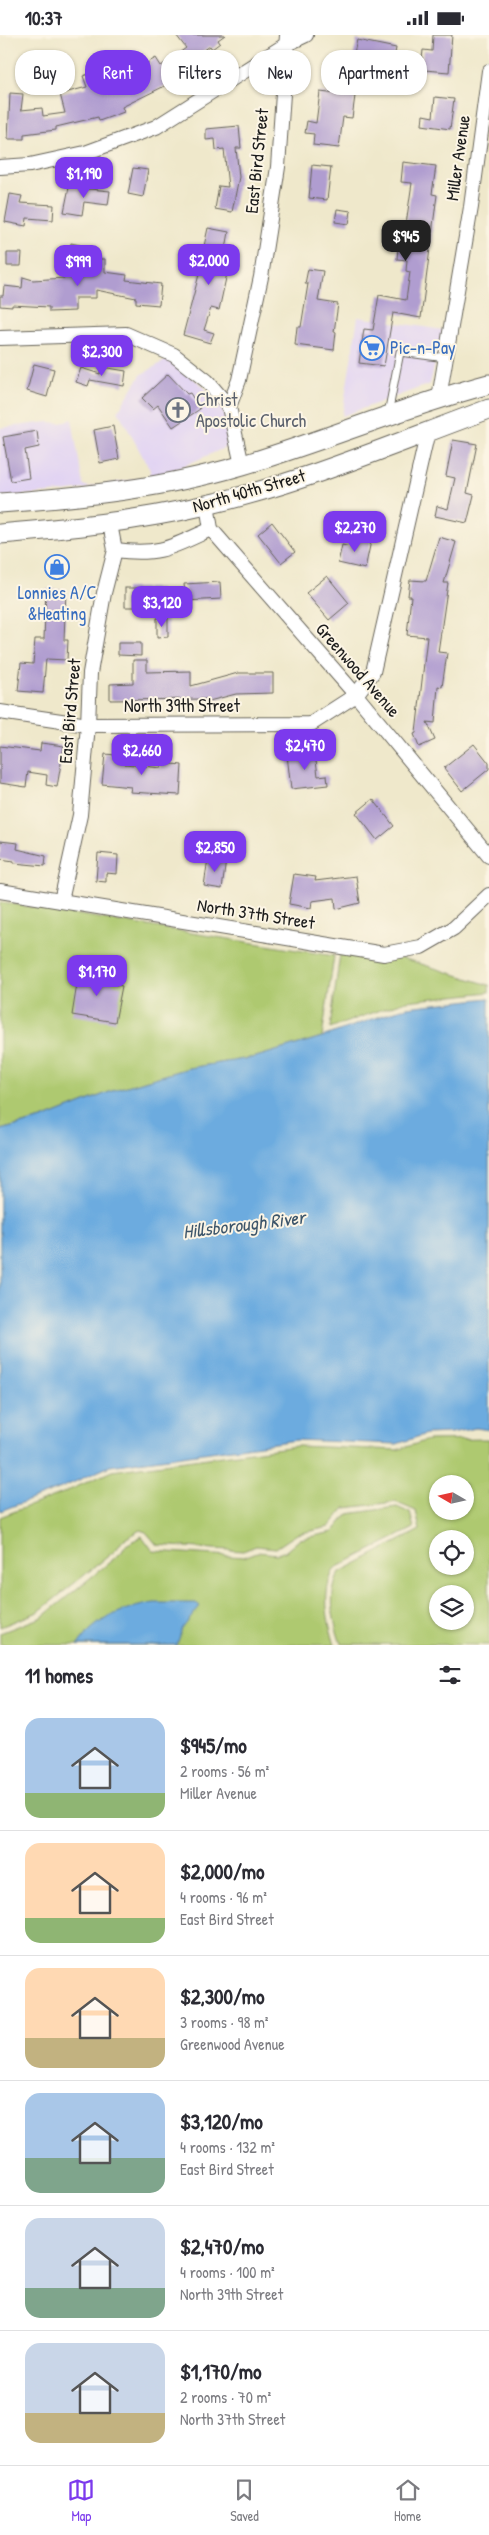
<!DOCTYPE html>
<meta charset="utf-8">
<style>
:root{--surface:#fff;--page:#f7f7f7;--text:#2b2b33;--muted:#7c7c81;--line:#e1e1e2;--accent:#7c3aed}
body{margin:0;font-family:"Patrick Hand",sans-serif;background:var(--page);color:var(--text);height:100vh;display:flex;flex-direction:column;font-size:19px;white-space:nowrap}
*{box-sizing:border-box;margin:0}
p{font-size:16px;color:var(--muted)}
.icon{flex:none;width:28px;height:28px;fill:none;stroke:currentColor;stroke-width:2;stroke-linecap:round;stroke-linejoin:round}
.map{position:relative;height:1610px;overflow:hidden}
.sheet{display:flex;flex-direction:column;background:var(--surface);flex:1}
.sheet>*{flex:none}
.banner{position:absolute;left:15px;top:15px;width:460px;height:45px;display:flex;gap:10px}
.needle{width:32px;rotate:279deg}
.fabs{position:absolute;left:429px;top:1440px;display:grid;gap:10px}
.fabs a{display:grid;place-items:center;width:45px;height:45px;border-radius:50%;background:var(--surface);box-shadow:0 1px 4px #0004;font-size:25px}
.price{position:absolute;translate:-50% -42px;padding:0 11px;border-radius:10px;background:var(--accent);color:#fff;font-size:16px;line-height:32px;filter:drop-shadow(0 1px 2px #0008)}
.price::after{content:'';position:absolute;left:50%;top:30px;width:15px;height:11px;margin-left:-8px;background:inherit;clip-path:polygon(0 0,100% 0,50% 100%)}
.price.selected{background:#222;color:#fff}
ul{padding:0;list-style:none}
li{display:flex;align-items:center;gap:15px;height:125px;padding:0 25px}
li+li{border-top:1px solid var(--line)}
li span{display:grid;place-items:center;flex:none;width:140px;height:100px;border-radius:15px;color:#555}
li>.icon{margin-inline-start:auto}
span .icon{width:60px;height:60px;fill:#fffc;stroke-width:1}
li b{font-size:21px}
h2{display:flex;justify-content:space-between;align-items:center;height:60px;padding:0 25px;font-size:21px}
.chip{padding:0 18px;border-radius:20px;background:var(--surface);box-shadow:0 1px 4px #0004;font-size:18px;line-height:45px}
.chip.selected{background:var(--accent);color:#fff}
.status{display:flex;justify-content:space-between;align-items:center;height:35px;padding:0 25px;background:var(--surface);direction:ltr}
.status svg{height:14px;fill:currentColor}
.dock{display:flex;justify-content:space-around;align-items:center;height:70px;border-top:1px solid var(--line);background:var(--surface);font-size:14px;color:var(--muted)}
.dock a{display:grid;justify-items:center;gap:2px}
.dock .selected{color:var(--accent)}
.map>svg:first-child{display:block}
.built{fill:#e2d4f3}
.green{fill:#aec96f;stroke:#657246;fill-rule:evenodd}
.water{fill:#6cabdf;stroke:#44647e}
.building{fill:#b09dd0}
.lines{fill:none;stroke-linecap:round;stroke-linejoin:round}
.lane-casing{stroke:#666359;stroke-width:9}
.street-casing{stroke:#666359;stroke-width:16}
.secondary-casing{stroke:#666359;stroke-width:21}
.lane{stroke:#fff;stroke-width:7}
.street{stroke:#fff;stroke-width:14}
.secondary{stroke:#fff;stroke-width:19}
.labels{text-anchor:middle;stroke-width:4;stroke-linejoin:round;paint-order:stroke}
.street-label{font-size:18px;fill:#1c1c1c;stroke:#fcf5e5}
.shop-label{font-size:18px;fill:#366cbe;stroke:#fcf5e5;text-anchor:start}
.worship-label{font-size:18px;fill:#5b616d;stroke:#fcf5e5;text-anchor:start}
.water-label{font-size:19px;font-style:italic;fill:#3c556a;stroke:#fcf5e5}
</style>
<div class="status"><b>10:37</b><svg viewBox="0 0 49 12"><path d="M0 12V9h3v3zM5 12V6h3v6zM10 12V3h3v9zM15 12V0h3v12zM26 1h20v11H26zM47 4h2v5h-2z"/></svg></div>
<div class="map">
<svg width="489" height="1610" viewBox="0 0 489 1610">
<rect width="100%" height="100%" fill="#fcf5e5"/>
<filter id="ink" filterUnits="userSpaceOnUse"><feTurbulence type="fractalNoise" baseFrequency=".02" numOctaves="2"/><feDisplacementMap in="SourceGraphic" scale="10" xChannelSelector="R" yChannelSelector="G"/><feConvolveMatrix kernelMatrix="1 2 1 2 8 2 1 2 1" color-interpolation-filters="sRGB"/></filter>
<filter id="wash" filterUnits="userSpaceOnUse"><feTurbulence type="fractalNoise" baseFrequency=".0096" numOctaves="4" result="noise"/><feDisplacementMap in="SourceGraphic" scale="20" xChannelSelector="R" yChannelSelector="G"/><feGaussianBlur stdDeviation="1.12" result="paint"/><feColorMatrix in="noise" values="0 0 0 0 0 0 0 0 0 0 0 0 0 0 0 0 0 1.4 0 .05"/><feComposite in="paint" operator="in"/></filter>
<g filter="url(#wash)">
<rect width="100%" height="100%" fill="#efe8cb"/>
<g class="built">
<path d="M358 282 443 295 430 349 342 381Z"/>
<path d="M168 324 202 350 223 374 231 410 154 444 63 457 0 462V393L48 387 61 388 72 384 83 450 89 452 149 442 150 435 118 376 141 340Z"/>
</g>
<g class="green">
<path d="M0 867 334 921 322 1002 256 1022 189 1033 117 1054 42 1084 0 1095Z"/>
<path d="M340 919 383 926 402 923 489 950V957L406 966 330 993Z"/>
<path d="M489 1404V1610L341 1609C333 1586 327 1559 340 1537L420 1495 416 1476 395 1467 345 1473 329 1492 297 1499 276 1513 256 1511 243 1516 157 1510 146 1497 140 1495 123 1505 116 1515 38 1577 0 1592V1482L63 1458 112 1436 297 1411 397 1415 428 1405ZM438 1449H465V1476H438ZM438 1504H465V1531H438ZM438 1559H465V1586H438Z"/>
<path d="M397 1472 410 1478 414 1493 335 1533C321 1556 327 1585 335 1610H0V1598L42 1582 121 1518 126 1510 142 1501 153 1516 244 1522 257 1517 277 1519 286 1516 300 1504 333 1497 348 1479Z"/>
</g>
<g class="water">
<path d="M489 963V1395L476 1393 451 1398 426 1399 397 1409 296 1405 110 1431 61 1453 0 1476V1095L42 1084 117 1054 189 1033 256 1022 322 1002 407 972Z"/>
<path d="M154 1568H196L200 1571 182 1594 177 1610H78C95 1583 124 1573 154 1568Z"/>
</g>
<g id="blocks">
<g class="building">
<path d="M176 0H225L218 5 220 8 212 14 210 11 175 36 179 44 122 72 124 77 99 86 98 82 56 92V95L24 99V104H8L10 58 23 59 21 75 42 73 43 81 65 78 60 59 87 52 83 41 108 32 113 47 148 30 147 28 156 23 161 31 186 13Z"/>
<path d="M433 0H452L449 37 412 34 413 25H422L423 15 432 16Z"/>
<path d="M357 5 396 13 392 35 352 27Z"/>
<path d="M320 57 355 61 352 83 343 82 339 113 313 110 314 99 305 98 307 86 316 88Z"/>
<path d="M435 62 454 64 450 94 422 90 423 80 433 82Z"/>
<path d="M239 91 241 113H236L239 142 232 177 215 174 219 151 228 152 224 114 216 115 215 104 206 105V94Z"/>
<path d="M403 127 436 131 432 159 437 160 421 283 393 278 384 331 359 328 364 294 373 295 379 260 406 265 410 237 406 236 407 225 397 224 400 188 406 189 412 148 401 147Z"/>
<path d="M312 130 331 132 327 165 309 163Z"/>
<path d="M133 133 148 135 143 162 128 159Z"/>
<path d="M69 152 110 156 108 170 84 167 82 180 64 177Z"/>
<path d="M10 159 22 161 20 168 54 170 53 185 27 183 26 191 5 187Z"/>
<path d="M337 174 351 176 349 189 335 187Z"/>
<path d="M208 193 229 197 225 219 231 220 219 275 211 273 204 295 214 298 210 308 183 300 201 232 207 233 211 212 204 211Z"/>
<path d="M71 208 80 210 78 224H105V237L127 240 126 245 161 249 159 270 136 268V263L96 255V263H75V276L49 277V272L12 270V272L0 271V261H3L4 251 22 253 23 242 33 245 65 243Z"/>
<path d="M7 218H22L21 231H7Z"/>
<path d="M308 234 323 236 318 266 338 269 334 297H336L334 315 295 310 297 292H301L308 249H305Z"/>
<path d="M34 329 54 334 47 362 27 356Z"/>
<path d="M102 332 126 336 124 351 90 345 88 351 76 347 81 333 100 339Z"/>
<path d="M168 339 187 359 190 358 200 374 173 392 158 370 153 374 142 363Z"/>
<path d="M113 391 119 424 100 428 94 395Z"/>
<path d="M37 396 39 412 25 415 29 443 11 446 3 402Z"/>
<path d="M453 405 477 409 467 458 474 460 467 488 435 481 437 471 448 474 455 443 446 441Z"/>
<path d="M272 487 295 517 281 528 258 499Z"/>
<path d="M353 502 371 506 365 534 338 528 342 510 351 512Z"/>
<path d="M439 502 456 507 444 548H448L438 617 447 618 442 652 438 651 435 688 427 687 435 705 419 712 414 699 416 698 427 602 407 600 411 561H408L410 545 426 546Z"/>
<path d="M327 541 349 568 329 585 306 558Z"/>
<path d="M220 547 221 564 186 566 184 549Z"/>
<rect x="125" y="553" width="35" height="19"/>
<path d="M46 554 66 555 64 605H68L67 625 46 624 43 658 18 656 21 628 33 629 35 604H44Z"/>
<path d="M157 583H168V602L157 603Z"/>
<path d="M118 608H141V621L118 620Z"/>
<path d="M133 625H147V637L191 636V651L238 638H273V658L236 659 209 666 208 664 110 665V649L133 648Z"/>
<path d="M41 708 64 711 57 752 46 750 47 740 28 737 26 752 0 748V711L40 716Z"/>
<path d="M474 709 489 728V734L462 756 444 733Z"/>
<path d="M315 717 318 741 327 740 328 750 291 754 287 720Z"/>
<path d="M105 719 126 721 125 729 161 733 162 728 182 730 180 760 130 757 131 752 102 749Z"/>
<path d="M373 764 394 791 377 805 356 778Z"/>
<path d="M0 806 18 808 17 814 46 821 45 831 14 828V826L0 824Z"/>
<path d="M98 818 118 820 117 839 106 838V847L96 846Z"/>
<path d="M208 823 226 825 222 854 204 851Z"/>
<path d="M294 839 316 842 315 846 356 841 360 868 336 874 335 863 312 866 311 873 289 869Z"/>
<path d="M88 935 114 940 113 949 122 951 115 987 72 980 78 943 87 944Z"/>
</g>
</g>
</g>
<g filter="url(#ink)">
<use href="#blocks" fill-opacity="0" stroke="#666359" stroke-width="1"/>
<g class="lines">
<defs>
<path id="lane" d="M388 379 400 317 446 323"/>
<g id="street">
<path d="M0 132 30 130 85 118 156 92 287 9 306 0"/>
<path d="M0 303 126 299 174 320 207 346 229 372"/>
<path d="M439 363 471 172 489 36"/>
<path d="M242 430 229 372 239 345 261 242 278 132 287 0"/>
<path d="M207 470 211 494 356 660 489 821"/>
<path d="M115 515C160 521 172 512 211 494"/>
<path d="M0 677 88 690 311 689 356 660 373 637 428 396"/>
<path d="M0 856 384 919 421 912 454 893 489 860"/>
<path d="M61 866 80 780 88 690 90 638 104 558 115 515 110 489"/>
</g>
<g id="secondary">
<path d="M0 468C82 462 165 453 243 430 326 405 406 371 489 349"/>
<path d="M0 499C70 493 138 486 206 470 303 448 396 408 489 374"/>
</g>
</defs>
<use href="#lane" class="lane-casing"/>
<use href="#street" class="street-casing"/>
<use href="#secondary" class="secondary-casing"/>
<use href="#lane" class="lane"/>
<use href="#street" class="street"/>
<use href="#secondary" class="secondary"/>
</g>
</g>
<defs>
<symbol id="supermarket-ring" viewBox="-11 -11 22 22"><circle r="9.5" fill="#fcf5e5" stroke="#3f7fe0" stroke-width="1.5"/><path d="M-6-5.5h2.5l.6 2H6L4.5 2H-2.5L-4.4-4H-6ZM-1.5 3.2a1.3 1.3 0 1 0 .1 0ZM3 3.2a1.3 1.3 0 1 0 .1 0Z" fill="#3f7fe0"/></symbol>
<symbol id="church-ring" viewBox="-11 -11 22 22"><circle r="9.5" fill="#fcf5e5" stroke="#6b7280" stroke-width="1.5"/><path d="M-1.2-6h2.4v3.5h3.3v2.4h-3.3V6h-2.4V-.1h-3.3v-2.4h3.3Z" fill="#6b7280"/></symbol>
<symbol id="shop-ring" viewBox="-11 -11 22 22"><circle r="9.5" fill="#fcf5e5" stroke="#3f7fe0" stroke-width="1.5"/><path d="M-5-2.5h2.3a2.7 3.5 0 0 1 5.4 0H5L5.5 6h-11ZM-1.5-2.5h3a1.5 2.3 0 0 0-3 0Z" fill="#3f7fe0"/></symbol>
</defs>
<g fill-rule="evenodd">
<use href="#supermarket-ring" x="358" y="299" width="28" height="28"/>
<use href="#church-ring" x="164" y="361" width="28" height="28"/>
<use href="#shop-ring" x="43" y="518" width="28" height="28"/>
</g>
<g class="labels">
<g class="street-label">
<text transform="translate(458 123) rotate(-82)" y="6">Miller Avenue</text>
<text transform="translate(257 126) rotate(-84)" y="6">East Bird Street</text>
<text transform="translate(249 456) rotate(-16)" y="6">North 40th Street</text>
<text transform="translate(358 635) rotate(49)" y="6">Greenwood Avenue</text>
<text x="182" y="677">North 39th Street</text>
<text transform="translate(70 676) rotate(-85)" y="6">East Bird Street</text>
<text transform="translate(256 879) rotate(9)" y="6">North 37th Street</text>
</g>
<g class="shop-label">
<text x="390" y="319">Pic-n-Pay</text>
<text x="57" y="564" text-anchor="middle">Lonnies A/C<tspan x="57" dy="21">&amp;Heating</tspan></text>
</g>
<g class="worship-label">
<text x="196" y="371">Christ<tspan x="196" dy="21">Apostolic Church</tspan></text>
</g>
<g class="water-label">
<text transform="translate(244 1189) rotate(-7)" y="7">Hillsborough River</text>
</g>
</g>
</svg>
<div class="fabs">
<a><svg class="needle" viewBox="-14 -14 28 28"><path d="M0-13l5 13h-10z" fill="#e53935"/><path d="M0 13l5-13h-10z" fill="#7c7c81"/></svg></a>
<a><svg class="icon" aria-label="locate" viewBox="0 0 24 24"><circle cx="12" cy="12" r="6"/><path d="M12 2v4M12 18v4M2 12h4M18 12h4"/></svg></a>
<a><svg class="icon" aria-label="layers" viewBox="0 0 24 24"><path d="M12 4l9 5-9 5-9-5zM3 14l9 5 9-5"/></svg></a>
</div>
<b class="price" style="left:84px;top:164px">$1,190</b>
<b class="price selected" style="left:406px;top:227px">$945</b>
<b class="price" style="left:209px;top:251px">$2,000</b>
<b class="price" style="left:78px;top:252px">$999</b>
<b class="price" style="left:102px;top:342px">$2,300</b>
<b class="price" style="left:355px;top:518px">$2,270</b>
<b class="price" style="left:162px;top:593px">$3,120</b>
<b class="price" style="left:305px;top:736px">$2,470</b>
<b class="price" style="left:142px;top:741px">$2,660</b>
<b class="price" style="left:215px;top:838px">$2,850</b>
<b class="price" style="left:97px;top:962px">$1,170</b>
<div class="banner">
<a class="chip">Buy</a>
<a class="chip selected">Rent</a>
<a class="chip">Filters</a>
<a class="chip">New</a>
<a class="chip">Apartment</a>
</div>
</div>
<section class="sheet">
<h2>11 homes<svg class="icon" aria-label="filters" viewBox="0 0 24 24"><path d="M4 7h16M4 17h16"/><circle cx="9" cy="7" r="2"/><circle cx="15" cy="17" r="2"/></svg></h2>
<ul>
<li><span style="background:linear-gradient(#a9c7e8 75%,#8fb573 0)"><svg class="icon" aria-label="home" viewBox="0 0 24 24"><path d="M3 11l9-7 9 7M6 9v11h12V9"/></svg></span><div><b>$945/mo</b><p>2 rooms · 56 m²</p><p>Miller Avenue</p></div></li>
<li><span style="background:linear-gradient(#ffd9b3 75%,#8fb573 0)"><svg class="icon" aria-label="home" viewBox="0 0 24 24"><path d="M3 11l9-7 9 7M6 9v11h12V9"/></svg></span><div><b>$2,000/mo</b><p>4 rooms · 96 m²</p><p>East Bird Street</p></div></li>
<li><span style="background:linear-gradient(#ffd9b3 70%,#c2b280 0)"><svg class="icon" aria-label="home" viewBox="0 0 24 24"><path d="M3 11l9-7 9 7M6 9v11h12V9"/></svg></span><div><b>$2,300/mo</b><p>3 rooms · 98 m²</p><p>Greenwood Avenue</p></div></li>
<li><span style="background:linear-gradient(#a9c7e8 65%,#7fa58c 0)"><svg class="icon" aria-label="home" viewBox="0 0 24 24"><path d="M3 11l9-7 9 7M6 9v11h12V9"/></svg></span><div><b>$3,120/mo</b><p>4 rooms · 132 m²</p><p>East Bird Street</p></div></li>
<li><span style="background:linear-gradient(#c9d6e8 70%,#7fa58c 0)"><svg class="icon" aria-label="home" viewBox="0 0 24 24"><path d="M3 11l9-7 9 7M6 9v11h12V9"/></svg></span><div><b>$2,470/mo</b><p>4 rooms · 100 m²</p><p>North 39th Street</p></div></li>
<li><span style="background:linear-gradient(#c9d6e8 70%,#c2b280 0)"><svg class="icon" aria-label="home" viewBox="0 0 24 24"><path d="M3 11l9-7 9 7M6 9v11h12V9"/></svg></span><div><b>$1,170/mo</b><p>2 rooms · 70 m²</p><p>North 37th Street</p></div></li>
</ul>
</section>
<nav class="dock">
<a class="selected"><svg class="icon" aria-label="map" viewBox="0 0 24 24"><path d="M3 6l6-2 6 2 6-2v14l-6 2-6-2-6 2zM9 4v14M15 6v14"/></svg>Map</a>
<a><svg class="icon" aria-label="saved" viewBox="0 0 24 24"><path d="M7 4h10v16l-5-4-5 4z"/></svg>Saved</a>
<a><svg class="icon" aria-label="home" viewBox="0 0 24 24"><path d="M3 11l9-7 9 7M6 9v11h12V9"/></svg>Home</a>
</nav>
